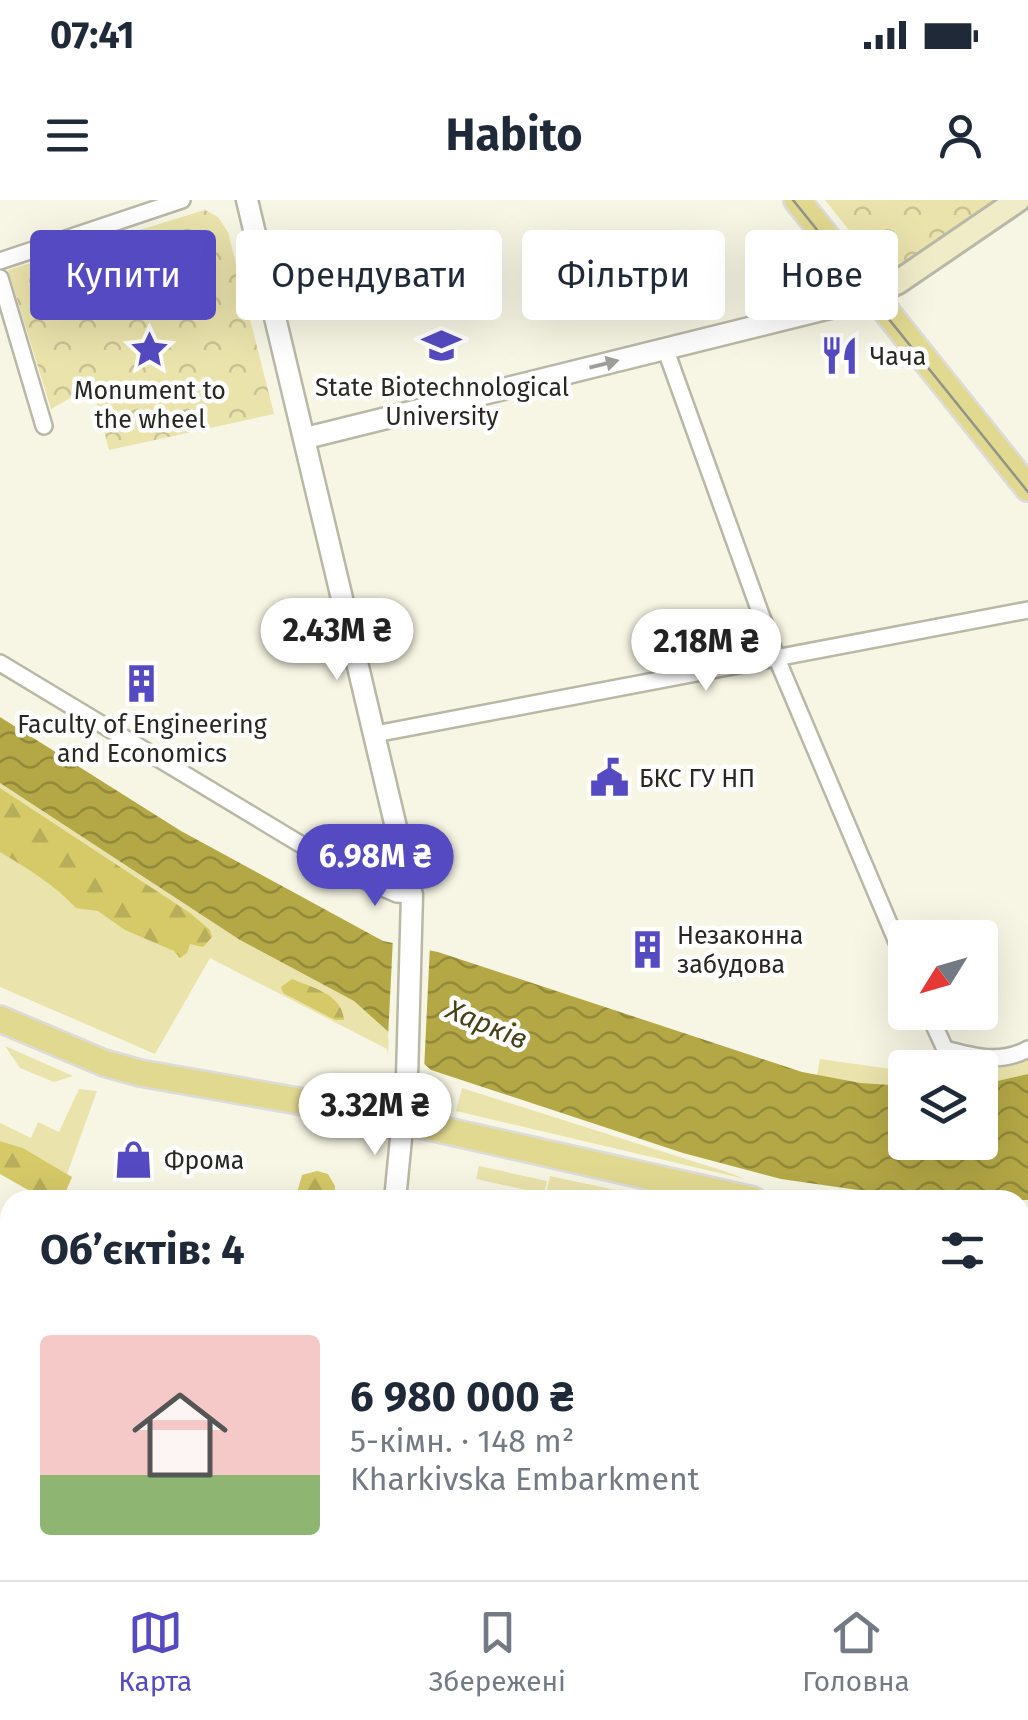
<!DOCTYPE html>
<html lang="uk">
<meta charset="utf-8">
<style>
:root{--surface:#fff;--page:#f2f2f3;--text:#1f2937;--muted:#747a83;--line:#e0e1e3;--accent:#554ac1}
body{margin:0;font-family:"Fira Sans",sans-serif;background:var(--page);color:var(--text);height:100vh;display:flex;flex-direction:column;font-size:38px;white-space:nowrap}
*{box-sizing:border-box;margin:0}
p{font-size:32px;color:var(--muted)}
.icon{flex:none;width:55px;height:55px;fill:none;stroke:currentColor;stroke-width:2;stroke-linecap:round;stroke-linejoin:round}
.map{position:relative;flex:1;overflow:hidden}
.drawer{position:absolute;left:0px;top:990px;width:1030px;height:390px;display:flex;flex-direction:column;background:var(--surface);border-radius:30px 30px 0 0;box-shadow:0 10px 40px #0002}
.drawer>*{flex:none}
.banner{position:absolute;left:30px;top:30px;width:970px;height:90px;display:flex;gap:20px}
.needle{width:65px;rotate:233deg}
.fabs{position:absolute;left:888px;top:720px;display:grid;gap:20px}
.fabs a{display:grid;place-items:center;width:110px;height:110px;border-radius:10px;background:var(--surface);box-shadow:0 10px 40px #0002;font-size:50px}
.price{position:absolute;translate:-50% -85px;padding:0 22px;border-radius:35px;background:#fff;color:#222;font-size:32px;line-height:65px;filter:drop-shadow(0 2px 5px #0008)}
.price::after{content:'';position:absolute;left:50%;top:60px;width:30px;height:22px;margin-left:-15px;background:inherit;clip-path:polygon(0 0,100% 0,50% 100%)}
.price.selected{background:var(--accent);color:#fff}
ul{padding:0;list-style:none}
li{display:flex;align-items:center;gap:30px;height:250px;padding:0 40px}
li span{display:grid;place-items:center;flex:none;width:280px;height:200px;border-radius:10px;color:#555}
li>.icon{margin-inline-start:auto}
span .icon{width:120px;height:120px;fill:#fffc;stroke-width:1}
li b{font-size:42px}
h2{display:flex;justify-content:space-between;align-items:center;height:120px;padding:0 40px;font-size:42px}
.pill{padding:0 35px;border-radius:10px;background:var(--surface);box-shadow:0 10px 40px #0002;font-size:35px;line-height:90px}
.pill.selected{background:var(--accent);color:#fff}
.status{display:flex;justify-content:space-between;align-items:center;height:70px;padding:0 50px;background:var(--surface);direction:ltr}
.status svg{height:28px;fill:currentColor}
header{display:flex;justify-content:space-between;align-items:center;height:130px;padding:0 40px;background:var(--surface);font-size:45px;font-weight:700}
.dock{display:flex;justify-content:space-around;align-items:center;height:140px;border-top:2px solid var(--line);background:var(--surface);font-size:28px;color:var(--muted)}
.dock a{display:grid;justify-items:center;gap:5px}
.dock .selected{color:var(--accent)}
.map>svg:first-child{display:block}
.grass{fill:#eae3ac}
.forest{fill:url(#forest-firs)}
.park{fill:url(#park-crowns)}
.water{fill:url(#water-waves)}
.pier{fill:#f7f6e4}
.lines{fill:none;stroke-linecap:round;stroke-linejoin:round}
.minor-casing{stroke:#b9b8a7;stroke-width:20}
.tertiary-casing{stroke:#b9b8a7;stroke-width:25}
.secondary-casing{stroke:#b9b8a7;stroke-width:28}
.primary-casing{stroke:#dddcdb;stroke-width:30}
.minor{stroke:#fff;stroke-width:15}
.tertiary{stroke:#fff;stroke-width:20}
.secondary{stroke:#f1ecc8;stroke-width:22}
.primary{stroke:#e2d991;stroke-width:25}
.tram{stroke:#949387;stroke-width:2.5}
.oneway{fill:#9e9e9b}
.labels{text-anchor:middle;stroke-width:9;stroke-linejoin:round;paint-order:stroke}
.poi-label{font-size:25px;fill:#282721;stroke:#fff;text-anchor:start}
.water-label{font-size:28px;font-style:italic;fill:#454017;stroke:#fff}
</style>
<div class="status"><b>07:41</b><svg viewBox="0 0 49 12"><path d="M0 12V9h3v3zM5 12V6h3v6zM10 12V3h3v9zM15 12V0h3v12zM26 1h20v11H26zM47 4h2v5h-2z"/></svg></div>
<header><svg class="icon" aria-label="menu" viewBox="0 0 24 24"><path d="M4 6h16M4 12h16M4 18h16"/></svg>Habito<svg class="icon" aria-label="person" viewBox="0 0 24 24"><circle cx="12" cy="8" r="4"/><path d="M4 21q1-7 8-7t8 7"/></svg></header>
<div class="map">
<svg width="1028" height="1380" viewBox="0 0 1028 1380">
<defs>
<pattern id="forest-firs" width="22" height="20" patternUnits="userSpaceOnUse" patternTransform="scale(2.5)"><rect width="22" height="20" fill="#d5c968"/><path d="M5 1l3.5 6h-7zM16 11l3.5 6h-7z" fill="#b7ad5a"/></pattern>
<pattern id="park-crowns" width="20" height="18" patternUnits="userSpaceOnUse" patternTransform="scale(2.5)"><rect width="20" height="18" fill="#eae3ac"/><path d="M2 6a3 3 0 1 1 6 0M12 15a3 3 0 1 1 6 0" fill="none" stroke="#c9c394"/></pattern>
<pattern id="water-waves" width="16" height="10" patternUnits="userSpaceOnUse" patternTransform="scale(2.5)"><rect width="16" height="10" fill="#b4a846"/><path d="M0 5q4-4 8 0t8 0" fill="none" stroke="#92893a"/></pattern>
</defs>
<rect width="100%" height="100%" fill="#f7f6e4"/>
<g class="grass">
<path d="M0 583 240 740 354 801 389 832 388 855 387 849 210 758 155 854 0 787Z"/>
<path d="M5 846 73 876 54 882 20 868Z"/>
<path d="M1028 856V874L980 885V868L1003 866Z"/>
<path d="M820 859 905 871V886L861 883 817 875Z"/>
<path d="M462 888 727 972 745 979 456 911Z"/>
<path d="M79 889 97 891 67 974 23 948 0 941V923L31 938 38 922 59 932Z"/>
<path d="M479 966 547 981 544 994 476 979Z"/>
<path d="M550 976 615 990 613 1000H574L546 994Z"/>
</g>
<g class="forest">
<path d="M0 588 190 713 210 730 212 737 203 747 190 744 187 753 180 758 174 751 125 730 98 711 76 708C54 684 28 669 0 652Z"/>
<path d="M292 779C313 788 342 794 344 820H335L283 793 281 787Z"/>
<path d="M0 941 23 948 72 977 62 1000 30 991 0 974Z"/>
<path d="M317 971 328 974 335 986 334 1000H295L302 975Z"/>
<path d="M10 1305 12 1370 9 1380H0V1312Z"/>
<path d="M336 1370H393L411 1380H315L320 1372Z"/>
<path d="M521 1370H673L676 1374 673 1380H531Z"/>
</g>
<g class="park">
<path d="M825 0H1003L893 75 881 70Z"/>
<path d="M205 10 218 17 228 32 274 214 109 250 94 193 72 197 51 209 8 70Z"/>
</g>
<path class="water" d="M0 517 181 631 383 741 438 752 802 872 861 883 905 886V942H980V885L1028 874V1000H928L781 979 683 953 431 870 354 801 240 740 0 583Z"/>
<path class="pier" d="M393 738 430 745 424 871 388 838Z"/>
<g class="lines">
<defs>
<g id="minor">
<path d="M0 61 182 0"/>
<path d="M0 78 44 226"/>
<path d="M665 148 777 459 905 761"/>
<path d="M0 463 350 674 397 694 412 695"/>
<path d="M375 534 1028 410"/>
<path d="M928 812 945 849C974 857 1000 864 1028 849"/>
<path d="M0 1055 10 1061"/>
<path d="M0 1232 10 1227"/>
<path d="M401 1370 419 1380"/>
<path d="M770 1370 787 1380"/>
<path d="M800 1380 804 1370"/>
</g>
<g id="tertiary">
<path d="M247 0 345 411"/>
<path d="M306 238 846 104 872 93"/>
<path d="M347 420 412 695 407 877 395 1000"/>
<path d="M301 1380 306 1370"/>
</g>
<path id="secondary" d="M872 93 898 82 1018 0"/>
<g id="primary">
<path d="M797 0 1028 288"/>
<path d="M0 819 104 863 140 873 372 914 753 1000"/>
<path d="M1020 1053 1028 1055"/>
</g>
</defs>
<use href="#minor" class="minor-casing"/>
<use href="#tertiary" class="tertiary-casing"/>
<use href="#secondary" class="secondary-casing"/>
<use href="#primary" class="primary-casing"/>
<use href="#minor" class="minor"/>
<use href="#tertiary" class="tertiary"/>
<use href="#secondary" class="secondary"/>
<use href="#primary" class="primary"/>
<path class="tram" d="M793 0 1028 292"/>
</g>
<defs><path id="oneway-solid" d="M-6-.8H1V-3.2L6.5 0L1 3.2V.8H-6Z" transform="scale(2.5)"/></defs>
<use class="oneway" href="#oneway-solid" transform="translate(604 164) rotate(-14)"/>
<defs>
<symbol id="university-bare" viewBox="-9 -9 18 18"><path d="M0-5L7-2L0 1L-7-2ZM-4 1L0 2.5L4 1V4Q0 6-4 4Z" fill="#554ac1" stroke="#fff" stroke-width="2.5" paint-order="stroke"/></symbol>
<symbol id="sight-bare" viewBox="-9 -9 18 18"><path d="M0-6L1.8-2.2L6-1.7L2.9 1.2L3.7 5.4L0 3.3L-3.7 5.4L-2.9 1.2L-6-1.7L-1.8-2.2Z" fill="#554ac1" stroke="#fff" stroke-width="2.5" paint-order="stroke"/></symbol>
<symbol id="restaurant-bare" viewBox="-9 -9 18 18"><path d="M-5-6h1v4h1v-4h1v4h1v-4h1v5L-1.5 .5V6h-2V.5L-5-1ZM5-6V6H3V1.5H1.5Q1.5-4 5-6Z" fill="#554ac1" stroke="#fff" stroke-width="2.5" paint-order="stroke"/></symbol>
<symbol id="building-bare" viewBox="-9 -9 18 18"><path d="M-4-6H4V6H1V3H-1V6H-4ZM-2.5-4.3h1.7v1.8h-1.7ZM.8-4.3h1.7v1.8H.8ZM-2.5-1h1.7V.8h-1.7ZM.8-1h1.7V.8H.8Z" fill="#554ac1" stroke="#fff" stroke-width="2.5" paint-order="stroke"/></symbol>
<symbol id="civic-bare" viewBox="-9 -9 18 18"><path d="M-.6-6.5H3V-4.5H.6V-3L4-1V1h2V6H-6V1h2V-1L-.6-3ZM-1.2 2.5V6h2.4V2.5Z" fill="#554ac1" stroke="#fff" stroke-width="2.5" paint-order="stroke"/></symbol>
<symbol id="shop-bare" viewBox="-9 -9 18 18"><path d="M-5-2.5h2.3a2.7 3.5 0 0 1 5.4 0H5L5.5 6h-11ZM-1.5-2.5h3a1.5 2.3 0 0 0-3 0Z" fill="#554ac1" stroke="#fff" stroke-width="2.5" paint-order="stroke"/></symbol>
</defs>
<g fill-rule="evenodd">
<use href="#university-bare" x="414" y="118" width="55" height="55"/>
<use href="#sight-bare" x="122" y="122" width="55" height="55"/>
<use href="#restaurant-bare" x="812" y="128" width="55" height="55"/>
<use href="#building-bare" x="114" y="456" width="55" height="55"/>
<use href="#civic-bare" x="582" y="550" width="55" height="55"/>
<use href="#building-bare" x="620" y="722" width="55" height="55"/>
<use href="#shop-bare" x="106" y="932" width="55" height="55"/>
</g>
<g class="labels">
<g class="poi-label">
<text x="870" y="165">Чача</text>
<text x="442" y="196" text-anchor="middle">State Biotechnological<tspan x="442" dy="29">University</tspan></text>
<text x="150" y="199" text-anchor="middle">Monument to<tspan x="150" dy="29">the wheel</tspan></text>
<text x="142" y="533" text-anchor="middle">Faculty of Engineering<tspan x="142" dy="29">and Economics</tspan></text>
<text x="639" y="587">БКС ГУ НП</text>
<text x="677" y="744">Незаконна<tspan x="677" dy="29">забудова</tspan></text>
<text x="164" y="969">Фрома</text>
</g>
<g class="water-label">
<text transform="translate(487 824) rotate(23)" y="10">Харків</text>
</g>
</g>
</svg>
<div class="fabs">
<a><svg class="needle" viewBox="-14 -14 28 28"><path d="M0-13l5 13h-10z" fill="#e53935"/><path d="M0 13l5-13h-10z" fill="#747a83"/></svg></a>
<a><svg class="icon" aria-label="layers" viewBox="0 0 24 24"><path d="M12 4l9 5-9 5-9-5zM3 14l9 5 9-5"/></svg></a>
</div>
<b class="price" style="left:337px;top:483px">2.43M ₴</b>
<b class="price" style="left:706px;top:494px">2.18M ₴</b>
<b class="price selected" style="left:375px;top:709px">6.98M ₴</b>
<b class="price" style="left:375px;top:958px">3.32M ₴</b>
<div class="banner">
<a class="pill selected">Купити</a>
<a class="pill">Орендувати</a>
<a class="pill">Фільтри</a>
<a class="pill">Нове</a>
</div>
<section class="drawer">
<h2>Об’єктів: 4<svg class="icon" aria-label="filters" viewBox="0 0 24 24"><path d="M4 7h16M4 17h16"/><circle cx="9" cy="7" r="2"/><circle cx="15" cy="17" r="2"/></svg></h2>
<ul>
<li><span style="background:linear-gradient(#f6c9c9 70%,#8fb573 0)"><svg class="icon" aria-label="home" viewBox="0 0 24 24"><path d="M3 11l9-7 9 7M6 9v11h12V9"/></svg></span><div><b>6 980 000 ₴</b><p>5-кімн. · 148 m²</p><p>Kharkivska Embarkment</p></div></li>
</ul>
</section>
</div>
<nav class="dock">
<a class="selected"><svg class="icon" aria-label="map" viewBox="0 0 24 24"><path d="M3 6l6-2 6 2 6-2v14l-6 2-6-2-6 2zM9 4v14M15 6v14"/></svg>Карта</a>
<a><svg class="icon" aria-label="saved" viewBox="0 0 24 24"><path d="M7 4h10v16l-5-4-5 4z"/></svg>Збережені</a>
<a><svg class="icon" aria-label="home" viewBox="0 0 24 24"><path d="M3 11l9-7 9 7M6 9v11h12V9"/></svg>Головна</a>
</nav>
